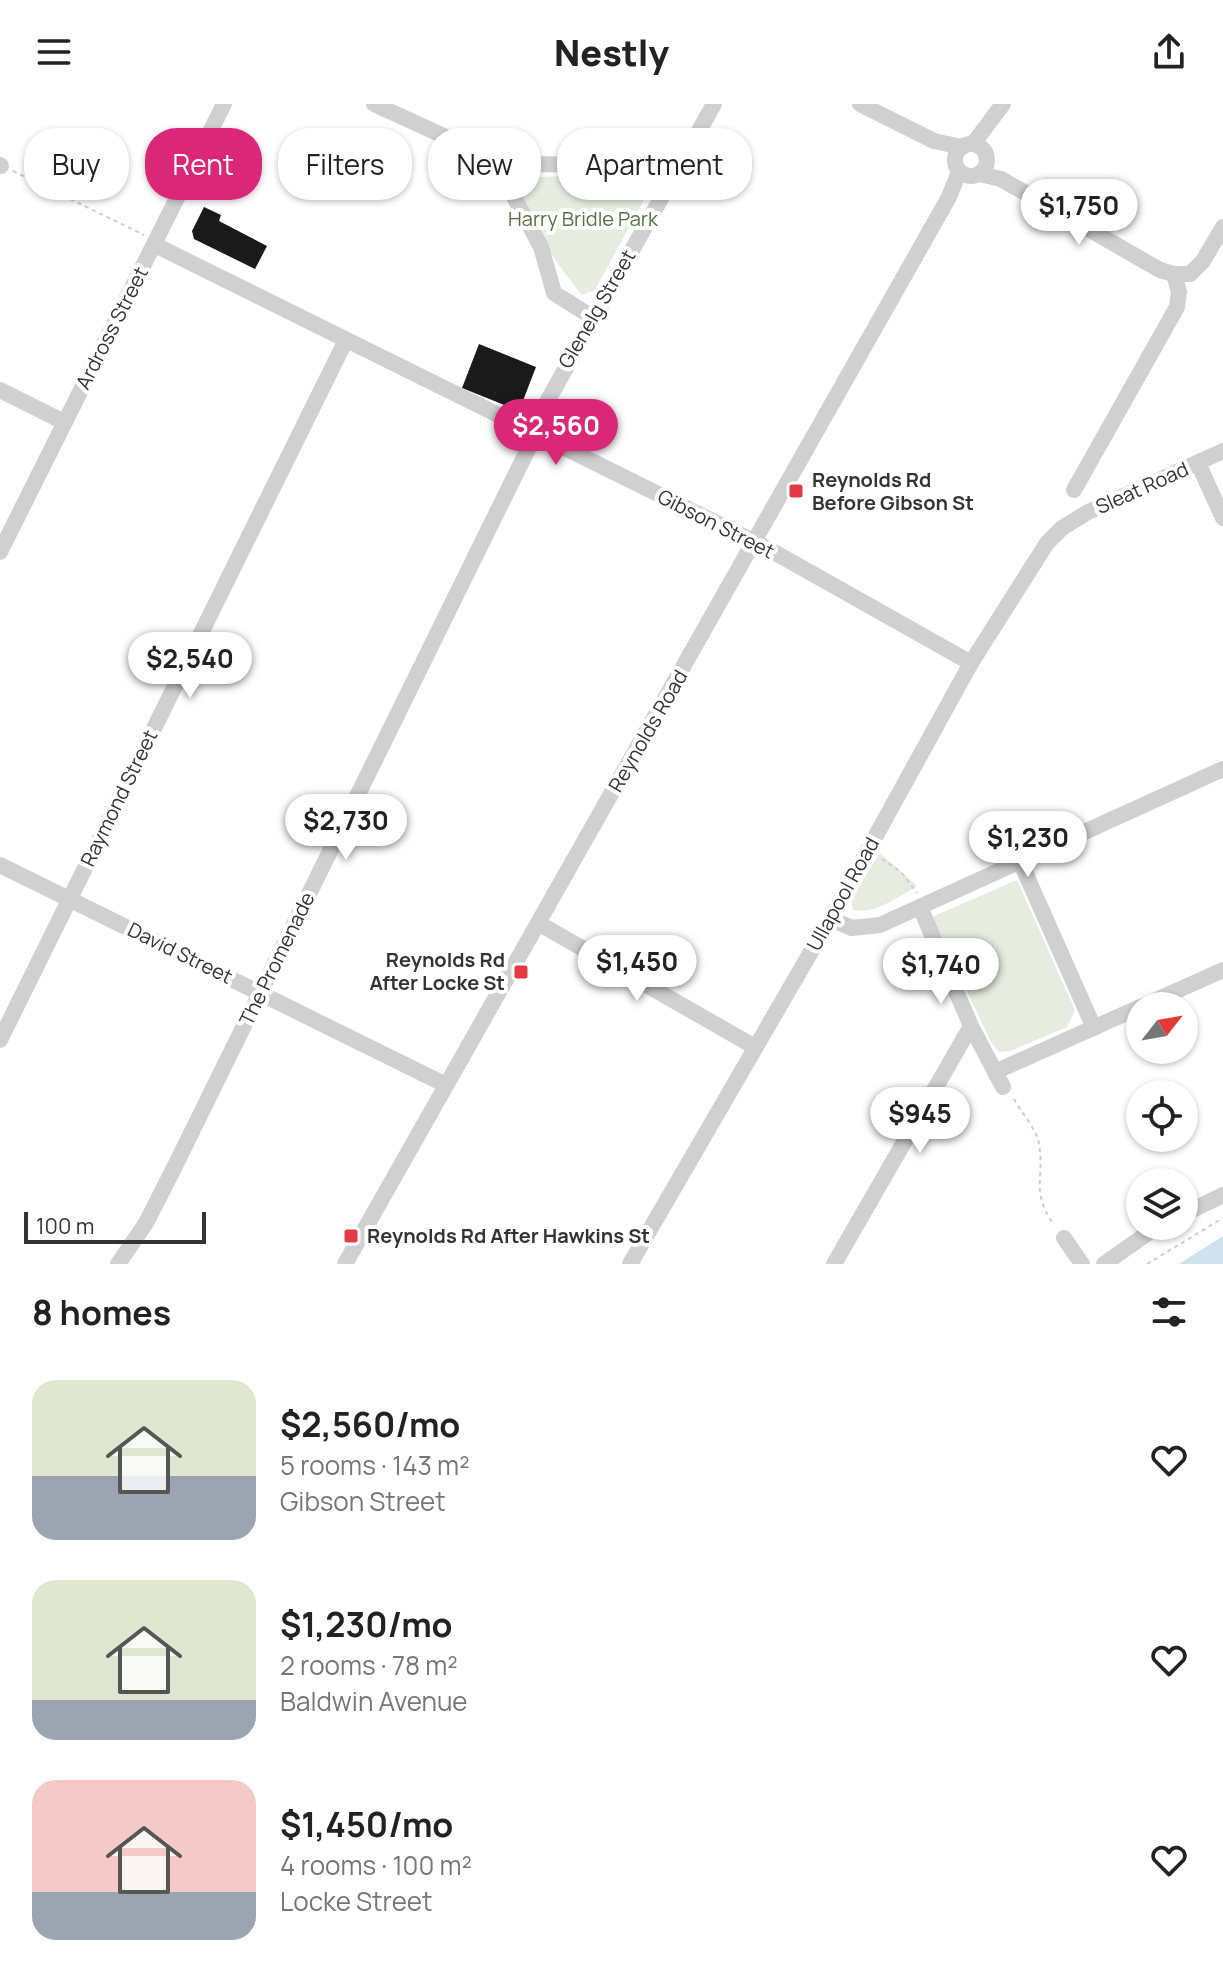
<!DOCTYPE html>
<meta charset="utf-8">
<style>
:root{--surface:#fff;--page:#f6f6f6;--text:#222;--muted:#767676;--accent:#db2777}
body{margin:0;font-family:Manrope,sans-serif;background:var(--page);color:var(--text);height:100vh;display:flex;flex-direction:column;font-size:30px;white-space:nowrap}
*{box-sizing:border-box;margin:0}
p{font-size:26px;color:var(--muted)}
.icon{flex:none;width:44px;height:44px;fill:none;stroke:currentColor;stroke-width:2;stroke-linecap:round;stroke-linejoin:round}
.map{position:relative;height:1160px;overflow:hidden}
.panel{display:flex;flex-direction:column;background:var(--surface);flex:1}
.panel>*{flex:none}
.banner{position:absolute;left:24px;top:24px;width:800px;height:72px;display:flex;gap:16px}
.needle{width:52px;rotate:59deg}
.controls{position:absolute;left:1126px;top:888px;display:grid;gap:16px}
.controls a{display:grid;place-items:center;width:72px;height:72px;border-radius:50%;background:var(--surface);box-shadow:0 2px 6px #0004;font-size:40px}
.scale{position:absolute;left:24px;bottom:20px;width:182px;box-sizing:border-box;padding-left:8px;border:4px solid #333;border-top:0;font-size:22px;line-height:28px;white-space:nowrap;color:#333;-webkit-text-stroke:6px #fff;paint-order:stroke}
.price{position:absolute;translate:-50% -68px;padding:0 18px;border-radius:28px;background:#fff;color:#222;font-size:26px;line-height:52px;filter:drop-shadow(0 2px 4px #0008)}
.price::after{content:'';position:absolute;left:50%;top:48px;width:24px;height:18px;margin-left:-12px;background:inherit;clip-path:polygon(0 0,100% 0,50% 100%)}
.price.selected{background:var(--accent);color:#fff}
ul{padding:0;list-style:none}
li{display:flex;align-items:center;gap:24px;height:200px;padding:0 32px}
li span{display:grid;place-items:center;flex:none;width:224px;height:160px;border-radius:24px;color:#555}
li>.icon{margin-inline-start:auto}
span .icon{width:96px;height:96px;fill:#fffc;stroke-width:1}
li b{font-size:34px}
h2{display:flex;justify-content:space-between;align-items:center;height:96px;padding:0 32px;font-size:34px}
.chip{padding:0 28px;border-radius:32px;background:var(--surface);box-shadow:0 2px 6px #0004;font-size:28px;line-height:72px}
.chip.selected{background:var(--accent);color:#fff}
header{display:flex;justify-content:space-between;align-items:center;height:104px;padding:0 32px;background:var(--surface);font-size:36px;font-weight:800}
.map>svg:first-child{display:block}
.green{fill:#e6ecdf}
.water{fill:#cfe2ee}
.building{fill:#1a1a1a}
.lines{fill:none;stroke-linecap:round;stroke-linejoin:round}
.path{stroke:#cdcdcd;stroke-width:2;stroke-dasharray:4 4;stroke-linecap:butt}
.minor{stroke:#d0d0d0;stroke-width:16}
.poi-dot{fill:#e63946;stroke:#fff;stroke-width:3}
.labels{text-anchor:middle;stroke-width:8;stroke-linejoin:round;paint-order:stroke}
.park-label{font-size:20px;fill:#56703f;stroke:#fff}
.street-label{font-size:20px;fill:#333;stroke:#fff}
.poi-label{font-size:20px;font-weight:bold;fill:#333;stroke:#fff;text-anchor:start}
</style>
<header><svg class="icon" aria-label="menu" viewBox="0 0 24 24"><path d="M4 6h16M4 12h16M4 18h16"/></svg>Nestly<svg class="icon" aria-label="share" viewBox="0 0 24 24"><path d="M12 15V3M7 8l5-5 5 5M5 13v7h14v-7"/></svg></header>
<div class="map">
<svg width="1223" height="1160" viewBox="0 0 1223 1160">
<rect width="100%" height="100%" fill="#fff"/>
<g class="green">
<path d="M659 68 595 186 582 191C551 153 530 121 517 74Z"/>
<path d="M880 749 917 782C898 793 876 810 853 806L851 794Z"/>
<path d="M1017 776 1075 906 1067 923 1010 947 999 948 991 938 932 813Z"/>
</g>
<path class="water" d="M1223 1132V1160H1179Z"/>
<g class="building">
<path d="M204 103 221 111 219 117 267 142 255 165 194 135 192 127Z"/>
<path d="M479 240 536 263 519 307 462 284Z"/>
</g>
<g class="lines">
<g class="path">
<path d="M13 67 144 131"/>
<path d="M882 755 901 768 917 789"/>
<path d="M1014 995C1021 1008 1037 1026 1039 1040 1045 1075 1030 1086 1054 1121"/>
<path d="M1147 1160 1223 1114"/>
</g>
<g class="minor">
<path d="M374 0 505 60 650 61 675 68"/>
<path d="M860 0 934 37 962 43"/>
<circle cx="971" cy="56" r="16"/>
<path d="M973 40 1003 0"/>
<path d="M505 60 515 95 541 143 554 189 592 213"/>
<path d="M0 61 1 62"/>
<path d="M980 70 1001 75 1160 166 1174 170"/>
<path d="M155 141 765 443 971 559"/>
<path d="M0 286 64 318"/>
<path d="M530 328 714 0"/>
<path d="M1198 359 1223 414"/>
<path d="M1074 386 1177 203 1179 188 1174 170H1190L1203 157 1223 123"/>
<path d="M0 448 224 0"/>
<path d="M1020 757 1094 924"/>
<path d="M0 761 446 981"/>
<path d="M920 803 971 922 1003 983"/>
<path d="M830 815 852 824 880 821 1223 665"/>
<path d="M538 819 755 943"/>
<path d="M1143 902 1223 866"/>
<path d="M0 936 345 238"/>
<path d="M997 967 1140 903"/>
<path d="M1184 1110 1223 1091"/>
<path d="M1064 1134 1082 1160"/>
<path d="M118 1160 146 1119 174 1064 535 331"/>
<path d="M345 1160 949 93 959 68"/>
<path d="M630 1160 830 815 971 559 1047 439 1062 424 1088 408 1223 347"/>
<path d="M834 1160 971 922"/>
<path d="M1104 1160 1158 1122"/>
</g>
</g>
<g class="poi-dot">
<rect x="788" y="379" width="16" height="16" rx="4"/>
<rect x="513" y="860" width="16" height="16" rx="4"/>
<rect x="343" y="1124" width="16" height="16" rx="4"/>
</g>
<g class="labels">
<g class="park-label">
<text x="583" y="122">Harry Bridle Park</text>
</g>
<g class="street-label">
<text transform="translate(597 205) rotate(-60)" y="7">Glenelg Street</text>
<text transform="translate(112 224) rotate(-63)" y="7">Ardross Street</text>
<text transform="translate(1142 384) rotate(-24)" y="7">Sleat Road</text>
<text transform="translate(716 420) rotate(27)" y="7">Gibson Street</text>
<text transform="translate(648 627) rotate(-60)" y="7">Reynolds Road</text>
<text transform="translate(119 694) rotate(-64)" y="7">Raymond Street</text>
<text transform="translate(843 790) rotate(-61)" y="7">Ullapool Road</text>
<text transform="translate(180 849) rotate(26)" y="7">David Street</text>
<text transform="translate(277 855) rotate(-64)" y="7">The Promenade</text>
</g>
<g class="poi-label">
<text x="812" y="383">Reynolds Rd<tspan x="812" dy="23">Before Gibson St</tspan></text>
<text x="505" y="863" text-anchor="end">Reynolds Rd<tspan x="505" dy="23">After Locke St</tspan></text>
<text x="367" y="1139">Reynolds Rd After Hawkins St</text>
</g>
</g>
</svg>
<div class="controls">
<a><svg class="needle" viewBox="-14 -14 28 28"><path d="M0-13l5 13h-10z" fill="#e53935"/><path d="M0 13l5-13h-10z" fill="#767676"/></svg></a>
<a><svg class="icon" aria-label="locate" viewBox="0 0 24 24"><circle cx="12" cy="12" r="6"/><path d="M12 2v4M12 18v4M2 12h4M18 12h4"/></svg></a>
<a><svg class="icon" aria-label="layers" viewBox="0 0 24 24"><path d="M12 4l9 5-9 5-9-5zM3 14l9 5 9-5"/></svg></a>
</div>
<div class="scale">100 m</div>
<b class="price" style="left:1079px;top:143px">$1,750</b>
<b class="price selected" style="left:556px;top:363px">$2,560</b>
<b class="price" style="left:190px;top:596px">$2,540</b>
<b class="price" style="left:346px;top:758px">$2,730</b>
<b class="price" style="left:1028px;top:775px">$1,230</b>
<b class="price" style="left:637px;top:899px">$1,450</b>
<b class="price" style="left:941px;top:902px">$1,740</b>
<b class="price" style="left:920px;top:1051px">$945</b>
<div class="banner">
<a class="chip">Buy</a>
<a class="chip selected">Rent</a>
<a class="chip">Filters</a>
<a class="chip">New</a>
<a class="chip">Apartment</a>
</div>
</div>
<section class="panel">
<h2>8 homes<svg class="icon" aria-label="filters" viewBox="0 0 24 24"><path d="M4 7h16M4 17h16"/><circle cx="9" cy="7" r="2"/><circle cx="15" cy="17" r="2"/></svg></h2>
<ul>
<li><span style="background:linear-gradient(#dfe7d0 60%,#9aa5b1 0)"><svg class="icon" aria-label="home" viewBox="0 0 24 24"><path d="M3 11l9-7 9 7M6 9v11h12V9"/></svg></span><div><b>$2,560/mo</b><p>5 rooms · 143 m²</p><p>Gibson Street</p></div><svg class="icon" aria-label="heart" viewBox="0 0 24 24"><path d="M12 20l-8-8c-3-5 5-10 8-4 3-6 11-1 8 4z"/></svg></li>
<li><span style="background:linear-gradient(#dfe7d0 75%,#9aa5b1 0)"><svg class="icon" aria-label="home" viewBox="0 0 24 24"><path d="M3 11l9-7 9 7M6 9v11h12V9"/></svg></span><div><b>$1,230/mo</b><p>2 rooms · 78 m²</p><p>Baldwin Avenue</p></div><svg class="icon" aria-label="heart" viewBox="0 0 24 24"><path d="M12 20l-8-8c-3-5 5-10 8-4 3-6 11-1 8 4z"/></svg></li>
<li><span style="background:linear-gradient(#f6c9c9 70%,#9aa5b1 0)"><svg class="icon" aria-label="home" viewBox="0 0 24 24"><path d="M3 11l9-7 9 7M6 9v11h12V9"/></svg></span><div><b>$1,450/mo</b><p>4 rooms · 100 m²</p><p>Locke Street</p></div><svg class="icon" aria-label="heart" viewBox="0 0 24 24"><path d="M12 20l-8-8c-3-5 5-10 8-4 3-6 11-1 8 4z"/></svg></li>
</ul>
</section>
